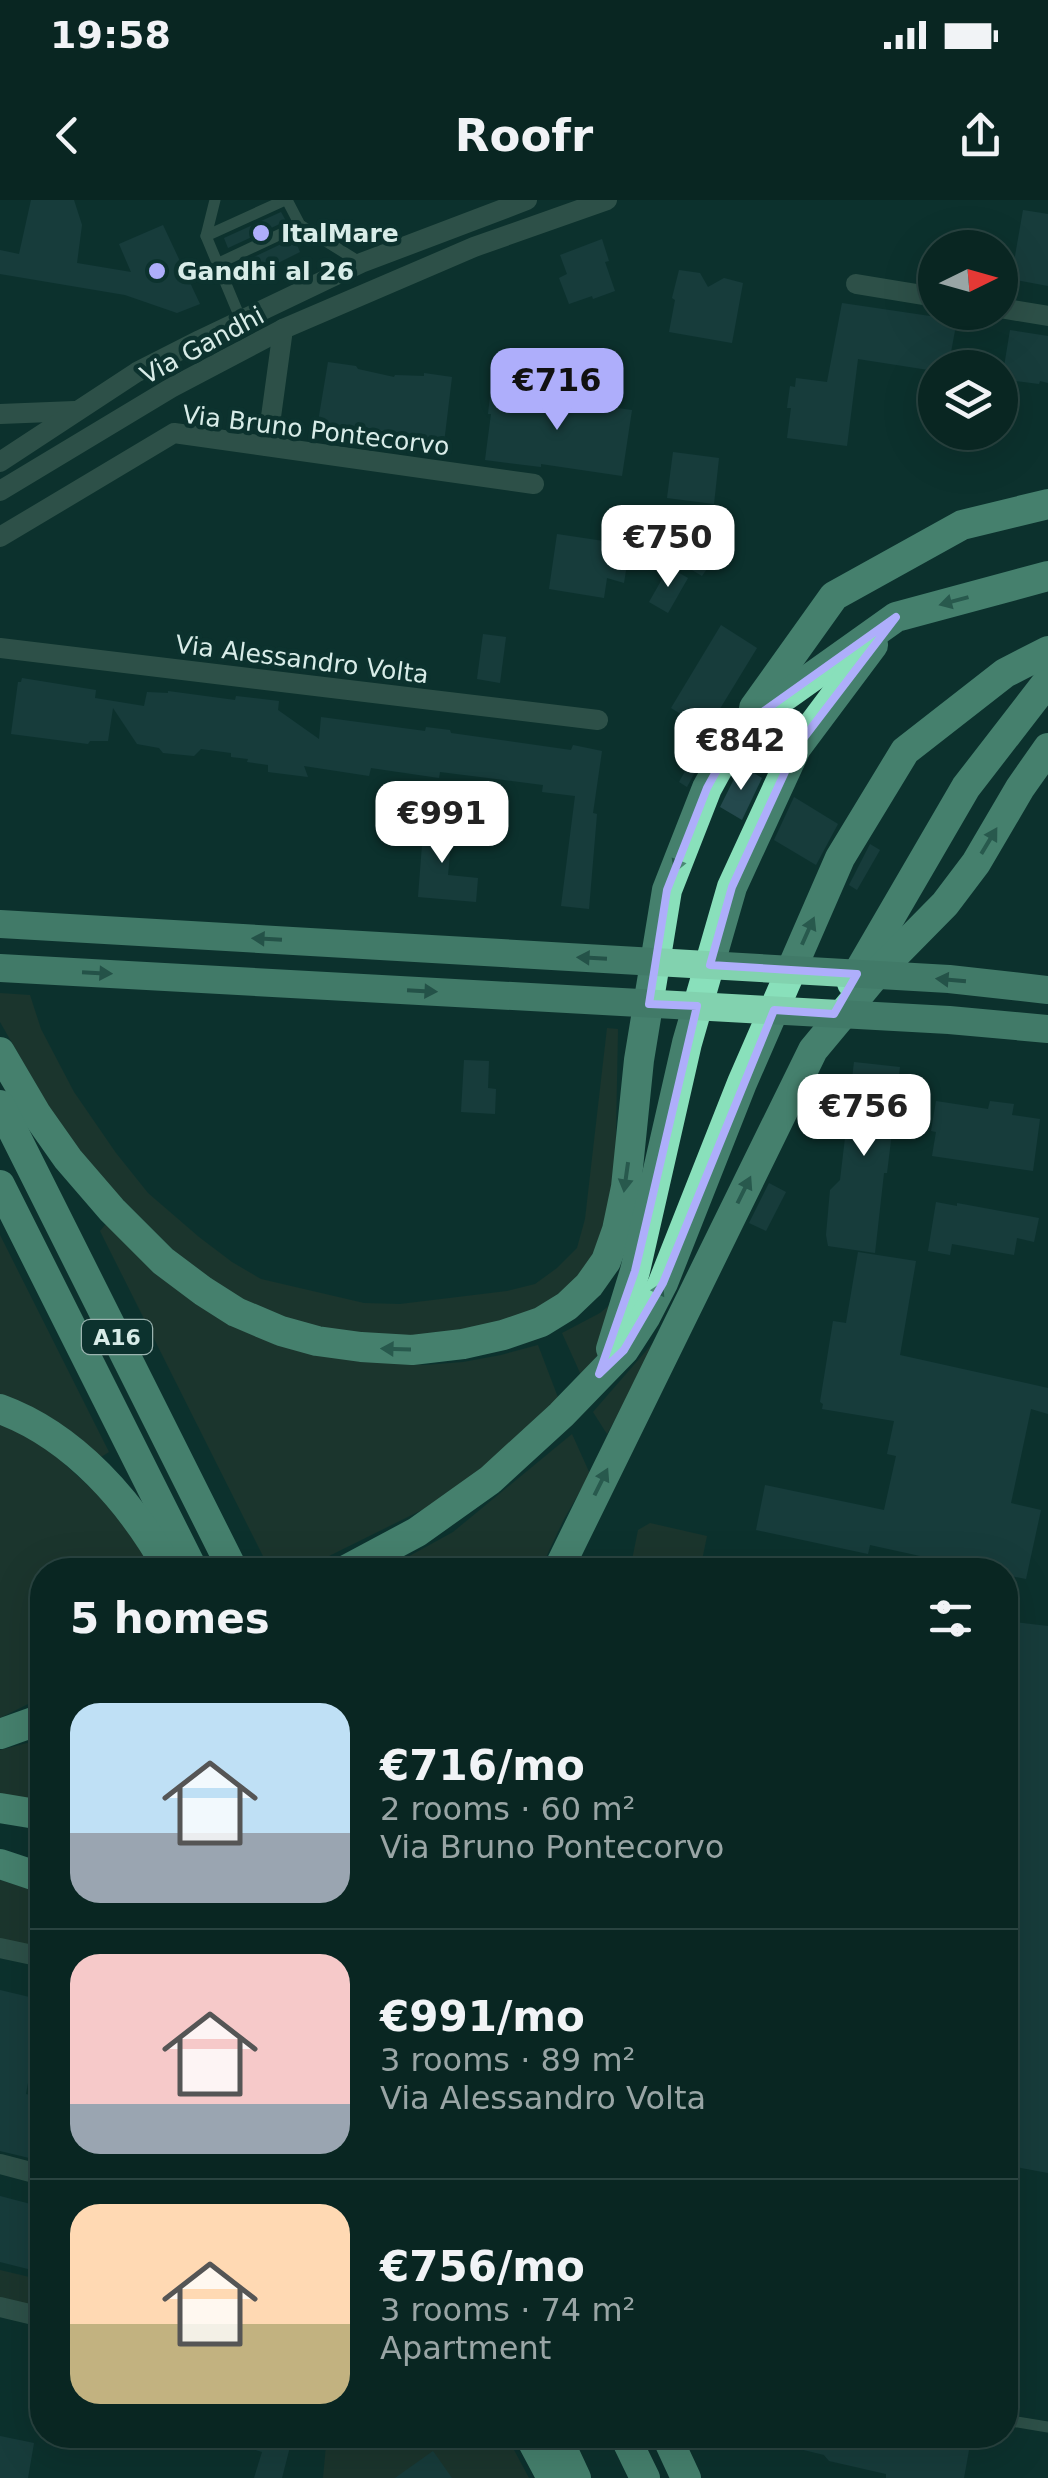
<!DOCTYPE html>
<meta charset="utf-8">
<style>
:root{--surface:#092622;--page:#122e2a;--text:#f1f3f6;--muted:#99a5a5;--line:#294340;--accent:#aeaefb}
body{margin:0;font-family:"DejaVu Sans",sans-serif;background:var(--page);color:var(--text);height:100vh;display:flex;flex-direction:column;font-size:38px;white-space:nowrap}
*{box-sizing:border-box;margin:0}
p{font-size:32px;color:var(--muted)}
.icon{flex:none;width:55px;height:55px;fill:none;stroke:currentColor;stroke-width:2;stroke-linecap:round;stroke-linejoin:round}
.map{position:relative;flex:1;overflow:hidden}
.drawer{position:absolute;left:30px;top:1358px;width:988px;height:890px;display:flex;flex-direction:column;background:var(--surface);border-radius:40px;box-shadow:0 10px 40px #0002,0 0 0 2px var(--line)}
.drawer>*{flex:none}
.needle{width:65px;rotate:85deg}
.fabs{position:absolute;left:918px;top:30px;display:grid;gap:20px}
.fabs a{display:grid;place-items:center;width:100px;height:100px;border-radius:50%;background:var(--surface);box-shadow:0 10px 40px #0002,0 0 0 2px var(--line);font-size:50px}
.price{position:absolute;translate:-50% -85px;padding:0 22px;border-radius:20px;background:#fff;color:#222;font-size:32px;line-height:65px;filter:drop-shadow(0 2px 5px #0008)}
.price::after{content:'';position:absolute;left:50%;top:60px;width:30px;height:22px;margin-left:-15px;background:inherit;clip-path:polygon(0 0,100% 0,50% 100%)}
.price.on{background:var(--accent);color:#111}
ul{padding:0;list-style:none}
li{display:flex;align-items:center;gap:30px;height:250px;padding:0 40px}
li+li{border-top:2px solid var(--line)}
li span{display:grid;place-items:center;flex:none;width:280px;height:200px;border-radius:30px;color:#555}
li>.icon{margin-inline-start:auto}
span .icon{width:120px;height:120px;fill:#fffc;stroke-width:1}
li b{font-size:42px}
h2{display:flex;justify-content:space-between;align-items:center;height:120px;padding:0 40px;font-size:42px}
.status{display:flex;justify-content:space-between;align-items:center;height:70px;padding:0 50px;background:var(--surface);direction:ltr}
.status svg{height:28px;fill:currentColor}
header{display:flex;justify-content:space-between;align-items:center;height:130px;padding:0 40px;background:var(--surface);font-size:45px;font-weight:600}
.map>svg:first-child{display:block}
.green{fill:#2d3a2d}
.building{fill:#24494d}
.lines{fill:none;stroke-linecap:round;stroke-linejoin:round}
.service{stroke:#567768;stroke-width:11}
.minor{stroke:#567768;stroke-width:20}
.tertiary{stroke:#567768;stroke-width:20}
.motorway{stroke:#89e0bb;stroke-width:30}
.trunk-bridge{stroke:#82d2af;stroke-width:28}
.oneway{fill:#4a8974}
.oneway2{fill:#417a68}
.marked{fill:none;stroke:#aeaefb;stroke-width:8;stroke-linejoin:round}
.poi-dot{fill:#aeaefb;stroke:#0c322e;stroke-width:4}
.labels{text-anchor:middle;stroke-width:9;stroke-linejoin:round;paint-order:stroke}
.shield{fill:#0c322e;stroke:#9bb4b0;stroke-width:2.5}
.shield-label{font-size:22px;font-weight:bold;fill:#d8ece8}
.poi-label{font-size:25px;font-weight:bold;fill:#d8ece8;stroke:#0c322e;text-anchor:start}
.street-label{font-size:25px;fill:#d8ece8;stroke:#0c322e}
</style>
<div class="status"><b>19:58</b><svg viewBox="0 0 49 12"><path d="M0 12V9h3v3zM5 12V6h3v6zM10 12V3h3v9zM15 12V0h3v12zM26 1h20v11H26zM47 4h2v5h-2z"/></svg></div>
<header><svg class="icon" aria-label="back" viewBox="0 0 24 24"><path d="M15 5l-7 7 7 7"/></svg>Roofr<svg class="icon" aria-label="share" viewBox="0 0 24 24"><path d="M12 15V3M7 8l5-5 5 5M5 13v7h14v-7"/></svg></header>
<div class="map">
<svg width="1048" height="2278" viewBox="0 0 1048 2278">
<rect width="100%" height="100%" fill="#0c322e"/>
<g class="green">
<path d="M0 793 30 795 41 829 74 892 116 953 148 993 199 1037 232 1062 261 1079 364 1103 400 1104 507 1091 535 1084 557 1068 577 1048 585 1019 607 828 618 829 615 983 609 1028 579 1086 516 1122 373 1141 263 1113 185 1062 100 977 57 921 0 822Z"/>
<path d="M105 1025 112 1026 348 1159 425 1165 463 1162 501 1155 538 1145 559 1200 503 1256 424 1309 323 1359 328 1370H270L100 1031Z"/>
<path d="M0 1035 109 1252 101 1257C69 1226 42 1212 0 1197Z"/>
<path d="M618 1098 601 1151 581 1175 562 1133 600 1113Z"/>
<path d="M653 1143 656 1148 607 1234 593 1212Z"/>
<path d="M0 1220 39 1241 123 1317 156 1370H42V1497L0 1518Z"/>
<path d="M572 1234 590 1274 564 1319 540 1370H384L453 1332Z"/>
<path d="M650 1323 707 1336 700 1370H630L638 1330Z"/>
<path d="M42 1540V1603L0 1595V1550L27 1543 31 1545Z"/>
<path d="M0 1680 42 1693V1753L0 1741Z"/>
<path d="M0 2070 42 2080V2115L0 2104Z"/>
<path d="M327 2235H506L529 2278H323Z"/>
</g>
<g class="building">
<path d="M31 0H74L82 25 77 63 131 72 119 44 163 25 200 104 177 113 125 95 0 74V50L19 54Z"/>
<path d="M1023 10 1048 14V86L1011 79Z"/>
<path d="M281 12 286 21 228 48 224 38Z"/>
<path d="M294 38 300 52 244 80 237 65Z"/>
<path d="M602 39 609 61 605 62 615 91 593 99 592 96 569 104 559 78 567 74 560 55Z"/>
<path d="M679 70 700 73 708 87 724 78 743 83 732 143 669 132 675 100 672 98Z"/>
<path d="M842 103 957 120 948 168H935V171L858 159 847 246 787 238 791 208H787L790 186 795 187 796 178 827 182Z"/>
<path d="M1010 130 1048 136V183L1040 181 1039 184 1002 179Z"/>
<path d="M328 162 356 166 358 169 394 177 395 175 424 176V173L452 177 444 243 317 228Z"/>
<path d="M491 188 524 192V195L550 199 632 210 622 276 541 264V267L485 260 491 214H488Z"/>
<path d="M673 252 719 258 714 304 667 298Z"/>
<path d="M706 325 728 338 702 376 682 364Z"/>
<path d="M557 334 630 345 624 383 607 378 604 398 549 389Z"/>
<path d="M669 367 688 378 668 413 649 402Z"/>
<path d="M721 425 757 448 707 530 671 508Z"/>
<path d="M483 434 506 437 500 483 477 479Z"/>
<path d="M22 478 96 490 95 498 144 506 147 492 168 493V491L235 500 236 496 279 501 278 510 319 539 321 517 425 531 426 527 450 530 451 533 571 550 573 545 602 551 593 613 597 614 589 709 561 706 575 596 542 592 543 585 440 572 439 578 371 568 369 576 304 566 308 577 268 572V565L247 562 248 559 231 557V553L201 549 194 556 163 553 159 548 137 544 113 508 108 541H90L88 544 11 534 18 482H21Z"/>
<path d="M702 541 709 546 687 587 679 582Z"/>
<path d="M741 565 762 578 742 620 720 607Z"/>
<path d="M794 597 838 624 816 665 774 640Z"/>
<path d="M424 619 453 622 448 675 478 678 476 702 418 697Z"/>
<path d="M870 644 880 650 857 690 849 685Z"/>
<path d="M464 860 489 861 488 888 496 889 495 914 461 912Z"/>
<path d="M854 862 900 867 887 973H884L875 1053 828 1046 826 1035 830 990 840 980Z"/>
<path d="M936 901 988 909 990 901 1014 904 1012 915 1040 919 1033 971 932 956 936 932 931 931Z"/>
<path d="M769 983 786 992 766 1031 749 1023Z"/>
<path d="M936 1002 957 1006V1003L1039 1018 1034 1042 1017 1038 1014 1055 952 1044 950 1055 928 1051Z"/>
<path d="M858 1052 916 1061 900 1155 1048 1188V1214L1031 1209 1011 1303 1041 1310 1026 1379 1005 1375V1370H984L870 1345 868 1354 756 1330 765 1285 884 1310 896 1256 887 1254 894 1221 822 1209 823 1204 820 1202 833 1121 846 1123Z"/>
<path d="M1005 1421 1048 1426V1973L1005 1965V1937L1009 1904H1005Z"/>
<path d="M0 1790 42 1800V1829L36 1855H33L26 1894 42 1898V1961L0 1951Z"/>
<path d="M0 1996 42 2007V2046L36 2071 0 2062Z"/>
<path d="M222 2235H293L282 2278H254L262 2252 221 2239Z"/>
<path d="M776 2235H876L969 2250 964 2278H886V2274L829 2261 824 2255 775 2243Z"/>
<path d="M0 2236 34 2243 28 2278H0Z"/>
<path d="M433 2251 452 2278H395Z"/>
</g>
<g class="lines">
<g class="service">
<path d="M215 0 206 36 241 120"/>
<path d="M287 0 300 25 361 63"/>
<path d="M206 36 285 0"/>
<path d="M219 63 300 25"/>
<path d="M1005 2220 1048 2227"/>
</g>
<g class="minor">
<path d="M856 84 935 97"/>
<path d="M1000 108 1048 116"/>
<path d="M0 214 75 211"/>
<path d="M267 246 283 129"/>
<path d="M0 337 174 233 534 284"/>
<path d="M0 448 598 520"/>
<path d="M0 1748 42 1757"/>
<path d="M0 1964 42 1975"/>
<path d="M0 2107 42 2117"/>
</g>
<g class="tertiary">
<path d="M0 262 137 172 200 140 361 63 527 0"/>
<path d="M0 291 171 188 283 129 474 47 607 0"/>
</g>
<g class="motorway">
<path d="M754 508 834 396 962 325 1048 304"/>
<path d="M852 783 966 587 1048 481"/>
<path d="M0 852 37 915 68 959 112 1010 163 1061 203 1091 236 1112 281 1131 317 1141 361 1147 412 1150 463 1144 503 1135 541 1122 567 1106 589 1085 606 1061 617 1030 626 987 639 860 667 690 707 588 740 528 896 417 1048 376"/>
<path d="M0 905 233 1370"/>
<path d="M0 985 193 1370"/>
<path d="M611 1149 635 1071 687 843 732 687 796 548 873 445"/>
<path d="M0 1209C74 1236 132 1303 169 1370"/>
<path d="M346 1370 417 1332 490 1280 561 1215 624 1150 646 1116 663 1083 742 883 840 658 905 551 1005 473 1048 451"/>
<path d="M558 1370 813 850 877 773 945 704 976 663 1020 588 1048 548"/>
<path d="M0 1534 42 1519"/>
<path d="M0 1608 42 1615"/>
<path d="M0 1664 42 1678"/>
<path d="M529 2235 552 2278"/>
<path d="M556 2235 576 2278"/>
<path d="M624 2235 645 2278"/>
<path d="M666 2235 686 2278"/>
</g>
<g class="trunk-bridge">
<path d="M0 724 949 779 1048 790"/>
<path d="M0 768 949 820 1048 829"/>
</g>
</g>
<defs><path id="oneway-solid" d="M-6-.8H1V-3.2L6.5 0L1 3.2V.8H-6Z" transform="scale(2.5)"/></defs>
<g class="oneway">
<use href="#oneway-solid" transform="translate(954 401) rotate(165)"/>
<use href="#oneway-solid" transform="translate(989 641) rotate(-59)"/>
<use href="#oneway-solid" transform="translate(680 658) rotate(111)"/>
<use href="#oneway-solid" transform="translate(808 731) rotate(-66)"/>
<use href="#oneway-solid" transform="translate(626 977) rotate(98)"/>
<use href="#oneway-solid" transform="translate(744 990) rotate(-64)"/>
<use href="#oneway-solid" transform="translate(656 1096) rotate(-64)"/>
<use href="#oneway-solid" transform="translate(396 1149) rotate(-178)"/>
<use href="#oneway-solid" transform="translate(601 1282) rotate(-64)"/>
</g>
<g class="oneway2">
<use href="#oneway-solid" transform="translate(267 739) rotate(-177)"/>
<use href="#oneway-solid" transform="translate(592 758) rotate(-177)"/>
<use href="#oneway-solid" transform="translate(97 773) rotate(3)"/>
<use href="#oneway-solid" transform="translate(951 780) rotate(-175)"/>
<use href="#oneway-solid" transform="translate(422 791) rotate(3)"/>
</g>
<path d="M0 0H1048V2278H0ZM896 417 796 548 732 687 710 765 857 774 834 814 774 810 663 1083 624 1150 599 1174 635 1071 697 806 649 804 667 690 707 588 740 528Z" fill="#0c322e" fill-opacity=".55" fill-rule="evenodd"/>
<path class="marked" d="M896 417 796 548 732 687 710 765 857 774 834 814 774 810 663 1083 624 1150 599 1174 635 1071 697 806 649 804 667 690 707 588 740 528Z"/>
<g class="poi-dot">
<circle cx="261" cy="33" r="10"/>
<circle cx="157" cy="71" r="10"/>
</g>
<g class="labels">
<rect class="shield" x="82" y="1120" width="70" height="34" rx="8"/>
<g class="shield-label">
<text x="117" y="1145">A16</text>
</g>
<g class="poi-label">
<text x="281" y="42">ItalMare</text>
<text x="177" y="80">Gandhi al 26</text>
</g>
<g class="street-label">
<text transform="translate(202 145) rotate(-28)" y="9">Via Gandhi</text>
<text transform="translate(316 230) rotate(7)" y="9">Via Bruno Pontecorvo</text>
<text transform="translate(302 459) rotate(7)" y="9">Via Alessandro Volta</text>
</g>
</g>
</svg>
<div class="fabs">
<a><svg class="needle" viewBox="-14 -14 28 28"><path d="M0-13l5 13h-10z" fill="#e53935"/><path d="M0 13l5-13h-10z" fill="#99a5a5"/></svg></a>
<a><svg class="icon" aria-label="layers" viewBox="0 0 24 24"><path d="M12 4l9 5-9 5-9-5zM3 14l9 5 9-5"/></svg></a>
</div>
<b class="price on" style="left:557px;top:233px">€716</b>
<b class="price" style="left:668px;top:390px">€750</b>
<b class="price" style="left:741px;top:593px">€842</b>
<b class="price" style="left:442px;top:666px">€991</b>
<b class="price" style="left:864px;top:959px">€756</b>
<section class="drawer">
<h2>5 homes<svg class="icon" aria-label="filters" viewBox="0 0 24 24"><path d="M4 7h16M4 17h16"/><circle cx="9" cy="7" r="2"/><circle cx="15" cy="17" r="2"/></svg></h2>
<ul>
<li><span style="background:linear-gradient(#bfe0f5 65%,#9aa5b1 0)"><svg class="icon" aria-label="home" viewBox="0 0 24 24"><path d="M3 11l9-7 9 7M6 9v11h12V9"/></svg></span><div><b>€716/mo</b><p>2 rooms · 60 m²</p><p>Via Bruno Pontecorvo</p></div></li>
<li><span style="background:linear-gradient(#f6c9c9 75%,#9aa5b1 0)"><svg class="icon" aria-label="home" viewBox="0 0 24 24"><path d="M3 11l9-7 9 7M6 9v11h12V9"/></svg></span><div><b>€991/mo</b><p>3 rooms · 89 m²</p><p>Via Alessandro Volta</p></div></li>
<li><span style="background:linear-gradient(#ffd9b3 60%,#c2b280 0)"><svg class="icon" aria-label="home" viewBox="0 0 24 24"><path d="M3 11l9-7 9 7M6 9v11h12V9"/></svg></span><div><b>€756/mo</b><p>3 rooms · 74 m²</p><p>Apartment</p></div></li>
</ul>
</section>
</div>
